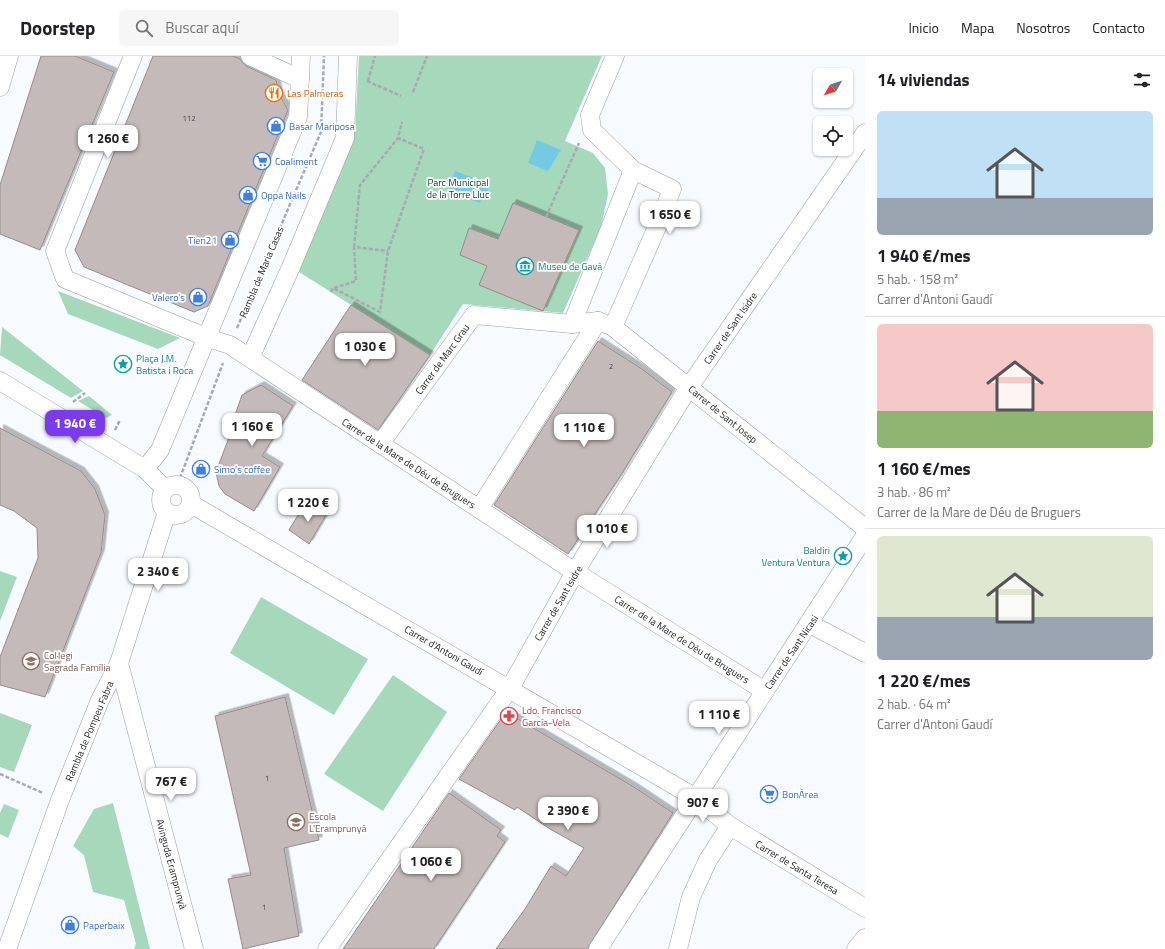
<!DOCTYPE html>
<html lang="es">
<meta charset="utf-8">
<style>
:root{--surface:#fff;--page:#f6f6f6;--text:#202124;--muted:#757577;--line:#e0e0e0;--accent:#7c3aed}
body{margin:0;font-family:"Titillium Web",sans-serif;background:var(--page);color:var(--text);height:100vh;display:flex;flex-direction:column;font-size:15px;white-space:nowrap}
*{box-sizing:border-box;margin:0}
p{font-size:13px;color:var(--muted)}
.icon{flex:none;width:22px;height:22px;fill:none;stroke:currentColor;stroke-width:2;stroke-linecap:round;stroke-linejoin:round}
.map{position:relative;flex:1;overflow:hidden}
.panel{display:flex;flex-direction:column;background:var(--surface);width:300px}
.panel>*{flex:none}
.needle{width:26px;rotate:231deg}
.buttons{position:absolute;left:813px;top:12px;display:grid;gap:8px}
.buttons a{display:grid;place-items:center;width:40px;height:40px;border-radius:6px;background:var(--surface);box-shadow:0 1px 3px #0004;font-size:20px}
.price{position:absolute;translate:-50% -34px;padding:0 9px;border-radius:8px;background:#fff;color:#222;font-size:13px;line-height:26px;filter:drop-shadow(0 1px 2px #0008)}
.price::after{content:'';position:absolute;left:50%;top:24px;width:12px;height:9px;margin-left:-6px;background:inherit;clip-path:polygon(0 0,100% 0,50% 100%)}
.price.on{background:var(--accent);color:#fff}
ul{padding:0;list-style:none}
li{display:grid;align-content:center;gap:8px;height:212px;padding:0 12px}
li+li{border-top:1px solid var(--line)}
li span{display:grid;place-items:center;height:124px;border-radius:6px;color:#555}
li>.icon{margin-inline-start:auto}
span .icon{width:72px;height:72px;fill:#fffc;stroke-width:1}
li b{font-size:17px}
h2{display:flex;justify-content:space-between;align-items:center;height:48px;padding:0 12px;font-size:17px}
header{display:flex;align-items:center;gap:24px;box-sizing:border-box;height:56px;padding:0 20px;background:var(--surface);border-bottom:1px solid var(--line)}
header strong{font-size:19px}
nav{display:flex;gap:22px;margin-inline-start:auto;font-size:14px}
.search{width:280px;height:36px;background:var(--page);display:flex;align-items:center;gap:10px;box-sizing:border-box;padding:0 14px;border-radius:6px;color:var(--muted);font-size:15px}
main{display:flex;flex:1;min-height:0}
.map>svg:first-child{display:block}
.green{fill:#a6d8bb}
.water{fill:#75cae3}
.building{fill:#c4bab9;stroke:#958b8a;filter:url(#shadow)}
.lines{fill:none;stroke-linecap:round;stroke-linejoin:round}
.street-casing{stroke:#9a9da5;stroke-width:19}
.path{stroke:#a8aaaf;stroke-width:2.5;stroke-dasharray:4 2;stroke-linecap:butt}
.street{stroke:#fff;stroke-width:18}
.labels{text-anchor:middle;stroke-width:3.5;stroke-linejoin:round;paint-order:stroke}
.number-label{font-size:8px;fill:#4a494b}
.food-label{font-size:10px;fill:#c56008;stroke:#fff;text-anchor:start}
.shop-label{font-size:10px;fill:#366cbe;stroke:#fff;text-anchor:start}
.park-label{font-size:10px;fill:#0d452c;stroke:#fff}
.culture-label{font-size:10px;fill:#0d838f;stroke:#fff;text-anchor:start}
.street-label{font-size:10px;fill:#222326;stroke:#fff}
.education-label{font-size:10px;fill:#785e54;stroke:#fff;text-anchor:start}
.health-label{font-size:10px;fill:#be3a42;stroke:#fff;text-anchor:start}
</style>
<header>
<strong>Doorstep</strong>
<div class="search"><svg class="icon" aria-label="search" viewBox="0 0 24 24"><circle cx="10" cy="10" r="6"/><path d="M15 15l6 6"/></svg>Buscar aquí</div>
<nav><a>Inicio</a><a>Mapa</a><a>Nosotros</a><a>Contacto</a></nav>
</header>
<main>
<div class="map">
<svg width="865" height="893" viewBox="0 0 865 893">
<defs>
<filter id="shadow"><feDropShadow dx="3.5" dy="-3.5" stdDeviation="0" flood-color="#0004"/></filter>
</defs>
<rect width="100%" height="100%" fill="#f7faff"/>
<g class="green">
<path d="M359 0H602L565 85 593 97 605 112 608 138 601 171 563 257 463 248 430 299 296 214 355 75Z"/>
<path d="M58 235 180 282 158 293 68 258Z"/>
<path d="M2 271 83 335 71 342 0 299Z"/>
<path d="M89 340 112 359 106 362 78 345Z"/>
<path d="M0 515 17 521 0 565Z"/>
<path d="M261 541 368 603 334 659 230 597Z"/>
<path d="M393 619 447 656 383 755 324 718Z"/>
<path d="M0 657 32 669 14 716 0 711Z"/>
<path d="M113 747 150 893H134L136 888 124 844 93 836 84 799 73 790 94 753Z"/>
<path d="M4 748 19 754 8 782 0 778V757Z"/>
</g>
<g class="water">
<path d="M537 84 561 94 548 115 528 107Z"/>
<path d="M455 115 487 127 486 131 489 136 487 141 481 144 480 147 447 136Z"/>
</g>
<g class="building">
<path d="M41 0H75L114 16 40 194 0 178V129Z"/>
<path d="M153 0H233L240 3 246 10 276 24 279 38 288 54 208 250 194 256 84 211 75 194Z"/>
<path d="M513 147 579 174 543 255 479 229 487 210 460 199 469 172 498 183Z"/>
<path d="M351 249 430 299 378 374 302 324Z"/>
<path d="M598 285 642 313 672 336 619 422 568 498 494 449Z"/>
<path d="M261 329 293 350 262 400 280 411 254 455 225 438 219 430 216 416 237 360 235 359 242 339Z"/>
<path d="M0 372 81 415 95 433 105 459 101 497 45 641 0 629V601L38 502 37 472 14 455 0 449Z"/>
<path d="M306 446 326 459 309 488 289 474Z"/>
<path d="M285 641 319 784 284 792 299 880 243 893 228 823 251 819 215 660Z"/>
<path d="M506 656 634 731 673 757 587 893H496L525 853 551 810 566 820 584 792 550 773 517 751 515 754 459 723Z"/>
<path d="M449 737 501 774 497 780 505 786 434 893H343Z"/>
</g>
<g class="lines">
<defs>
<g id="street">
<path d="M133 0 55 195 65 223 208 282 230 289 575 516 765 635"/>
<path d="M250 0 300 23"/>
<path d="M0 31 9 0"/>
<path d="M572 268 633 114"/>
<path d="M613 271 661 162 672 133 633 114 592 74 590 59 615 0"/>
<path d="M250 302 291 211 345 82 348 0"/>
<path d="M0 325 145 413 165 433"/>
<path d="M380 388 474 259 572 268 598 265 613 271 865 472"/>
<path d="M145 413 160 394 298 61 301 0"/>
<circle cx="176" cy="444" r="15"/>
<path d="M191 448 696 742 730 770 865 852"/>
<path d="M479 453 598 265"/>
<path d="M810 568 865 597"/>
<path d="M119 607 194 893"/>
<path d="M7 893 60 744 100 644 119 607 167 456"/>
<path d="M327 893 510 632 575 516 689 331 865 77"/>
<path d="M598 893 865 480"/>
<path d="M678 893 691 841 708 804 730 770"/>
<path d="M856 893 865 882"/>
</g>
</defs>
<use href="#street" class="street-casing"/>
<g class="path">
<path d="M367 25 401 40"/>
<path d="M368 25 375 0"/>
<path d="M413 36 427 0"/>
<path d="M546 161 579 87"/>
<path d="M354 191 360 129 398 82"/>
<path d="M334 232 356 225 354 191 388 195"/>
<path d="M331 236 333 232 380 256 388 195 424 93 398 82 402 66"/>
<path d="M237 272 321 76 324 0"/>
<path d="M73 346 85 337"/>
<path d="M115 374 120 364"/>
<path d="M180 422 223 307"/>
<path d="M0 718 43 737"/>
</g>
<use href="#street" class="street"/>
</g>
<defs>
<symbol id="restaurant-ring" viewBox="-11 -11 22 22"><circle r="9.5" fill="#fff" stroke="#e8710a" stroke-width="1.5"/><path d="M-5-6h1v4h1v-4h1v4h1v-4h1v5L-1.5 .5V6h-2V.5L-5-1ZM5-6V6H3V1.5H1.5Q1.5-4 5-6Z" fill="#e8710a"/></symbol>
<symbol id="shop-ring" viewBox="-11 -11 22 22"><circle r="9.5" fill="#fff" stroke="#3f7fe0" stroke-width="1.5"/><path d="M-5-2.5h2.3a2.7 3.5 0 0 1 5.4 0H5L5.5 6h-11ZM-1.5-2.5h3a1.5 2.3 0 0 0-3 0Z" fill="#3f7fe0"/></symbol>
<symbol id="supermarket-ring" viewBox="-11 -11 22 22"><circle r="9.5" fill="#fff" stroke="#3f7fe0" stroke-width="1.5"/><path d="M-6-5.5h2.5l.6 2H6L4.5 2H-2.5L-4.4-4H-6ZM-1.5 3.2a1.3 1.3 0 1 0 .1 0ZM3 3.2a1.3 1.3 0 1 0 .1 0Z" fill="#3f7fe0"/></symbol>
<symbol id="museum-ring" viewBox="-11 -11 22 22"><circle r="9.5" fill="#fff" stroke="#0f9aa8" stroke-width="1.5"/><path d="M0-6L6-3V-2H-6V-3ZM-5-1h2V3h-2ZM-1-1h2V3h-2ZM3-1h2V3H3ZM-6 4H6V6H-6Z" fill="#0f9aa8"/></symbol>
<symbol id="sight-ring" viewBox="-11 -11 22 22"><circle r="9.5" fill="#fff" stroke="#0f9aa8" stroke-width="1.5"/><path d="M0-6L1.8-2.2L6-1.7L2.9 1.2L3.7 5.4L0 3.3L-3.7 5.4L-2.9 1.2L-6-1.7L-1.8-2.2Z" fill="#0f9aa8"/></symbol>
<symbol id="school-ring" viewBox="-11 -11 22 22"><circle r="9.5" fill="#fff" stroke="#8d6e63" stroke-width="1.5"/><path d="M0-5L7-2L0 1L-7-2ZM-4 1L0 2.5L4 1V4Q0 6-4 4Z" fill="#8d6e63"/></symbol>
<symbol id="pharmacy-ring" viewBox="-11 -11 22 22"><circle r="9.5" fill="#fff" stroke="#e0444e" stroke-width="1.5"/><path d="M-2-6h4v4h4v4h-4v4h-4v-4h-4v-4h4Z" fill="#e0444e"/></symbol>
</defs>
<g fill-rule="evenodd">
<use href="#restaurant-ring" x="264" y="27" width="20" height="20"/>
<use href="#shop-ring" x="266" y="60" width="20" height="20"/>
<use href="#supermarket-ring" x="252" y="95" width="20" height="20"/>
<use href="#shop-ring" x="238" y="129" width="20" height="20"/>
<use href="#shop-ring" x="220" y="174" width="20" height="20"/>
<use href="#museum-ring" x="515" y="200" width="20" height="20"/>
<use href="#shop-ring" x="188" y="231" width="20" height="20"/>
<use href="#sight-ring" x="113" y="298" width="20" height="20"/>
<use href="#shop-ring" x="191" y="403" width="20" height="20"/>
<use href="#sight-ring" x="833" y="490" width="20" height="20"/>
<use href="#school-ring" x="21" y="595" width="20" height="20"/>
<use href="#pharmacy-ring" x="499" y="650" width="20" height="20"/>
<use href="#supermarket-ring" x="759" y="728" width="20" height="20"/>
<use href="#school-ring" x="286" y="756" width="20" height="20"/>
<use href="#shop-ring" x="60" y="859" width="20" height="20"/>
</g>
<g class="labels">
<g class="number-label">
<text x="189" y="65">112</text>
<text x="611" y="313">2</text>
<text x="267" y="725">1</text>
<text x="264" y="854">1</text>
</g>
<g class="food-label">
<text x="287" y="41">Las Palmeras</text>
</g>
<g class="shop-label">
<text x="289" y="74">Basar Mariposa</text>
<text x="275" y="109">Coaliment</text>
<text x="261" y="143">Oppa Nails</text>
<text x="217" y="188" text-anchor="end">Tien21</text>
<text x="185" y="245" text-anchor="end">Valero's</text>
<text x="214" y="417">Simo's coffee</text>
<text x="782" y="742">BonÀrea</text>
<text x="83" y="873">Paperbaix</text>
</g>
<g class="park-label">
<text x="458" y="130">Parc Municipal<tspan x="458" dy="12">de la Torre Lluc</tspan></text>
</g>
<g class="culture-label">
<text x="538" y="214">Museu de Gavà</text>
<text x="136" y="306">Plaça J.M.<tspan x="136" dy="12">Batista i Roca</tspan></text>
<text x="830" y="498" text-anchor="end">Baldiri<tspan x="830" dy="12">Ventura Ventura</tspan></text>
</g>
<g class="street-label">
<text transform="translate(261 216) rotate(-67)" y="4">Rambla de Maria Casas</text>
<text transform="translate(730 272) rotate(-55)" y="4">Carrer de Sant Isidre</text>
<text transform="translate(442 303) rotate(-54)" y="4">Carrer de Marc Grau</text>
<text transform="translate(723 358) rotate(39)" y="4">Carrer de Sant Josep</text>
<text transform="translate(409 407) rotate(33)" y="4">Carrer de la Mare de Déu de Bruguers</text>
<text transform="translate(558 547) rotate(-60)" y="4">Carrer de Sant Isidre</text>
<text transform="translate(682 583) rotate(32)" y="4">Carrer de la Mare de Déu de Bruguers</text>
<text transform="translate(444 594) rotate(30)" y="4">Carrer d'Antoni Gaudí</text>
<text transform="translate(791 596) rotate(-56)" y="4">Carrer de Sant Nicasi</text>
<text transform="translate(89 675) rotate(-67)" y="4">Rambla de Pompeu Fabra</text>
<text transform="translate(172 808) rotate(75)" y="4">Avinguda Eramprunyà</text>
<text transform="translate(797 811) rotate(31)" y="4">Carrer de Santa Teresa</text>
</g>
<g class="education-label">
<text x="44" y="603">Col·legi<tspan x="44" dy="12">Sagrada Família</tspan></text>
<text x="309" y="764">Escola<tspan x="309" dy="12">L'Eramprunyà</tspan></text>
</g>
<g class="health-label">
<text x="522" y="658">Ldo. Francisco<tspan x="522" dy="12">García-Vela</tspan></text>
</g>
</g>
</svg>
<div class="buttons">
<a><svg class="needle" viewBox="-14 -14 28 28"><path d="M0-13l5 13h-10z" fill="#e53935"/><path d="M0 13l5-13h-10z" fill="#757577"/></svg></a>
<a><svg class="icon" aria-label="locate" viewBox="0 0 24 24"><circle cx="12" cy="12" r="6"/><path d="M12 2v4M12 18v4M2 12h4M18 12h4"/></svg></a>
</div>
<b class="price" style="left:108px;top:103px">1 260 €</b>
<b class="price" style="left:670px;top:179px">1 650 €</b>
<b class="price" style="left:365px;top:311px">1 030 €</b>
<b class="price on" style="left:75px;top:388px">1 940 €</b>
<b class="price" style="left:252px;top:391px">1 160 €</b>
<b class="price" style="left:584px;top:392px">1 110 €</b>
<b class="price" style="left:308px;top:467px">1 220 €</b>
<b class="price" style="left:607px;top:493px">1 010 €</b>
<b class="price" style="left:158px;top:536px">2 340 €</b>
<b class="price" style="left:719px;top:679px">1 110 €</b>
<b class="price" style="left:171px;top:746px">767 €</b>
<b class="price" style="left:703px;top:767px">907 €</b>
<b class="price" style="left:568px;top:775px">2 390 €</b>
<b class="price" style="left:431px;top:826px">1 060 €</b>
</div>
<section class="panel">
<h2>14 viviendas<svg class="icon" aria-label="filters" viewBox="0 0 24 24"><path d="M4 7h16M4 17h16"/><circle cx="9" cy="7" r="2"/><circle cx="15" cy="17" r="2"/></svg></h2>
<ul>
<li><span style="background:linear-gradient(#bfe0f5 70%,#9aa5b1 0)"><svg class="icon" aria-label="home" viewBox="0 0 24 24"><path d="M3 11l9-7 9 7M6 9v11h12V9"/></svg></span><div><b>1 940 €/mes</b><p>5 hab. · 158 m²</p><p>Carrer d'Antoni Gaudí</p></div></li>
<li><span style="background:linear-gradient(#f6c9c9 70%,#8fb573 0)"><svg class="icon" aria-label="home" viewBox="0 0 24 24"><path d="M3 11l9-7 9 7M6 9v11h12V9"/></svg></span><div><b>1 160 €/mes</b><p>3 hab. · 86 m²</p><p>Carrer de la Mare de Déu de Bruguers</p></div></li>
<li><span style="background:linear-gradient(#dfe7d0 65%,#9aa5b1 0)"><svg class="icon" aria-label="home" viewBox="0 0 24 24"><path d="M3 11l9-7 9 7M6 9v11h12V9"/></svg></span><div><b>1 220 €/mes</b><p>2 hab. · 64 m²</p><p>Carrer d'Antoni Gaudí</p></div></li>
</ul>
</section>
</main>
